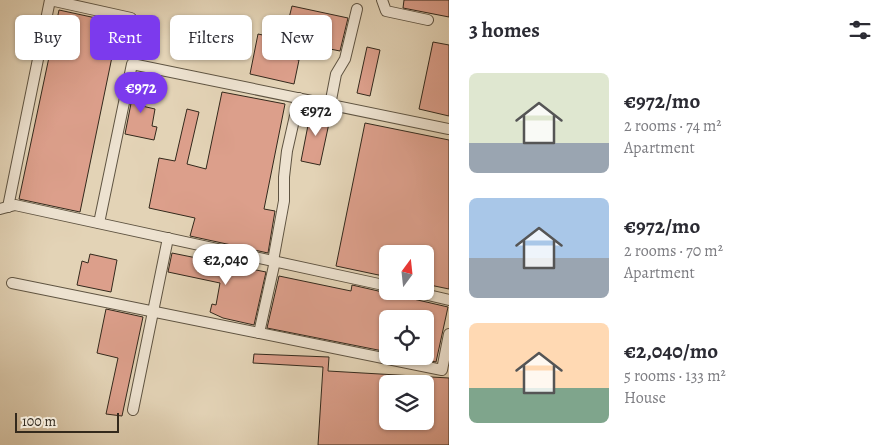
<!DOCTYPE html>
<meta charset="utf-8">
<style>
:root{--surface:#fff;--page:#f7f7f7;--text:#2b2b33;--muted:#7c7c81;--accent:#7c3aed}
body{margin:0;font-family:Alegreya,serif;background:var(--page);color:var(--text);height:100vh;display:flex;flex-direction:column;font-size:19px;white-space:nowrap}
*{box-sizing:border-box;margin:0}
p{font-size:16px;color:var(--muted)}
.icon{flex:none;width:28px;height:28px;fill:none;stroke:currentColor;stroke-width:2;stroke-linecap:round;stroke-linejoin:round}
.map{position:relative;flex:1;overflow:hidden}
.details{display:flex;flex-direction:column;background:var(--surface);width:445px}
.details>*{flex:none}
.banner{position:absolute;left:15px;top:15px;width:359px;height:45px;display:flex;gap:10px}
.needle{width:32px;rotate:15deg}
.tools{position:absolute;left:379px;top:245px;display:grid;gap:10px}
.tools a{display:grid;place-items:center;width:55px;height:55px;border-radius:8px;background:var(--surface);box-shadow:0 1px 4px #0004;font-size:25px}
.scale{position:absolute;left:15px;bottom:12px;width:104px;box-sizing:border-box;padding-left:5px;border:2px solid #33291c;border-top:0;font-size:14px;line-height:18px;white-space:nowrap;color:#33291c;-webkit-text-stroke:4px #ede2d0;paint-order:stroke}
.price{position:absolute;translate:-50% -42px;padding:0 11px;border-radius:18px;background:#fff;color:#222;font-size:16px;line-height:32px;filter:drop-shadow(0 1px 2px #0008)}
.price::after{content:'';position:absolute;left:50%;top:30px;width:15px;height:11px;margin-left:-8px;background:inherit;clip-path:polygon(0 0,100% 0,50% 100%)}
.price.selected{background:var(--accent);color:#fff}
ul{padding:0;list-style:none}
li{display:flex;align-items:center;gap:15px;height:125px;padding:0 20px}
li span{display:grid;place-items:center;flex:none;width:140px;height:100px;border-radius:8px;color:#555}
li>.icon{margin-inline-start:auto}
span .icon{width:60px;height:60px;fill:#fffc;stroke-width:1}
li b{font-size:21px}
h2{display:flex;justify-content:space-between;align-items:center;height:60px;padding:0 20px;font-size:21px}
.chip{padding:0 18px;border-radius:8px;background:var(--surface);box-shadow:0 1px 4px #0004;font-size:18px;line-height:45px}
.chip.selected{background:var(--accent);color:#fff}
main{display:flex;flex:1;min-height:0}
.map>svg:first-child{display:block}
.building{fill:#dc9f8b;stroke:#33291c;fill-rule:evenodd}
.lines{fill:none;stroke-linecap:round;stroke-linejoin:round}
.minor-casing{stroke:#5f5442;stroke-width:12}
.minor{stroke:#ede2d0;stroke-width:10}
</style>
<main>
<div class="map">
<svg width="449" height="445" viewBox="0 0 449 445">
<rect width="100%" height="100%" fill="#e3d3b6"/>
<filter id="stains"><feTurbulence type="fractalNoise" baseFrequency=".004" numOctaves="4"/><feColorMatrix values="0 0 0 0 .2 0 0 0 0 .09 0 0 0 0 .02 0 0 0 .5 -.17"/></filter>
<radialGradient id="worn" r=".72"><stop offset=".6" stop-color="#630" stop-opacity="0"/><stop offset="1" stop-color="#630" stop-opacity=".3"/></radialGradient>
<g class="building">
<path d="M404 0H449V17L403 8Z"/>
<path d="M292 6 348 18 340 51 325 48 328 35 287 26Z"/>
<path d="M59 10 119 23 80 212 19 199Z"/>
<path d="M258 34 281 39 277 56 299 60 294 84 250 74Z"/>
<path d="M433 42 449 45V116L419 109Z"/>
<path d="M367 47 380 50 370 96 357 93Z"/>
<path d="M136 78 147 80 142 106 155 109 152 126 157 127 154 140 125 134Z"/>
<path d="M222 92 285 104 264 209 275 211 268 253 190 236 195 218 149 208 159 158 175 161 187 109 199 112 187 164 206 169Z"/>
<path d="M311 110 331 114 320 165 301 161Z"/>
<path d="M365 123 449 140V289L425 284V254H388V277L336 266Z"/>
<path d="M172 253 266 272 254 325 223 318 210 312 212 304 216 305 220 283 168 272Z"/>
<path d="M90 254 117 260 111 292 77 285 82 261 88 263Z"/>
<path d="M279 276 351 291 352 285 387 293 398 291 404 293 409 298 448 307 436 362 414 357 425 356V319H388V352L267 328Z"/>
<path d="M106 309 143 317 122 416 106 414 118 358 97 353Z"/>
<path d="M254 354 329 357 328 371 449 378V445H318L323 367 253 363ZM388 384H425V421H388Z"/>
</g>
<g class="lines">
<defs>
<g id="minor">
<path d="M382 0 386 11 428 20"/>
<path d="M330 105 336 74 345 59 357 9"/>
<path d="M8 207 50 0 131 18"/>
<path d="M0 209 15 205 388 286"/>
<path d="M99 223 132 64 449 129"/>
<path d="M273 261 284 201V177L287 151 299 98"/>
<path d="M12 283 442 370 449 334"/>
<path d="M411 291 449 300"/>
<path d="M259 333 275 261"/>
<path d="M133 410 168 238"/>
</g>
</defs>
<use href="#minor" class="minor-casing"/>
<use href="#minor" class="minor"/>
</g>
<rect width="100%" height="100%" filter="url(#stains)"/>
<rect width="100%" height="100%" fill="url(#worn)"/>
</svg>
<div class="tools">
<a><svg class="needle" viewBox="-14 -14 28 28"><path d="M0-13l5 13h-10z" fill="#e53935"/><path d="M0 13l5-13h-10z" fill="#7c7c81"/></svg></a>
<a><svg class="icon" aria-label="locate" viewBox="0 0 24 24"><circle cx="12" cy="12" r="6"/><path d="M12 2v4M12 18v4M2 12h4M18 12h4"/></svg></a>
<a><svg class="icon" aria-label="layers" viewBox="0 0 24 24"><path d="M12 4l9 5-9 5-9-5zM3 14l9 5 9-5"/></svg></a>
</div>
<div class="scale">100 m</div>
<b class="price selected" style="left:141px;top:114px">€972</b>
<b class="price" style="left:316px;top:137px">€972</b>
<b class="price" style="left:226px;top:286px">€2,040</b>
<div class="banner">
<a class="chip">Buy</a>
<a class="chip selected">Rent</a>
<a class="chip">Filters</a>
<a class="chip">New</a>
</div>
</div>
<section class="details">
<h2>3 homes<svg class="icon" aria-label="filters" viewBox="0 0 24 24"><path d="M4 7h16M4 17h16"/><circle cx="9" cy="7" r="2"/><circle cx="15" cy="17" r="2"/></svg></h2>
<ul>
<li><span style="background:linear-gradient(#dfe7d0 70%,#9aa5b1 0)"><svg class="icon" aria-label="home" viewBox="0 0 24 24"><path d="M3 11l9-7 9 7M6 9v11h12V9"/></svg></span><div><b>€972/mo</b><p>2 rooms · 74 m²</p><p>Apartment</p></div></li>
<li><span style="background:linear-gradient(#a9c7e8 60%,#9aa5b1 0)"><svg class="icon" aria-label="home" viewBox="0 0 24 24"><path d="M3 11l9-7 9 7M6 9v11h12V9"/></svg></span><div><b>€972/mo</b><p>2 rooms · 70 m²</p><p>Apartment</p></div></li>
<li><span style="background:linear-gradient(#ffd9b3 65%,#7fa58c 0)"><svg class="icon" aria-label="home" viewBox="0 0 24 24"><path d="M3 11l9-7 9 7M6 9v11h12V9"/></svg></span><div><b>€2,040/mo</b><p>5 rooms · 133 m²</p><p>House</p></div></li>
</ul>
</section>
</main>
